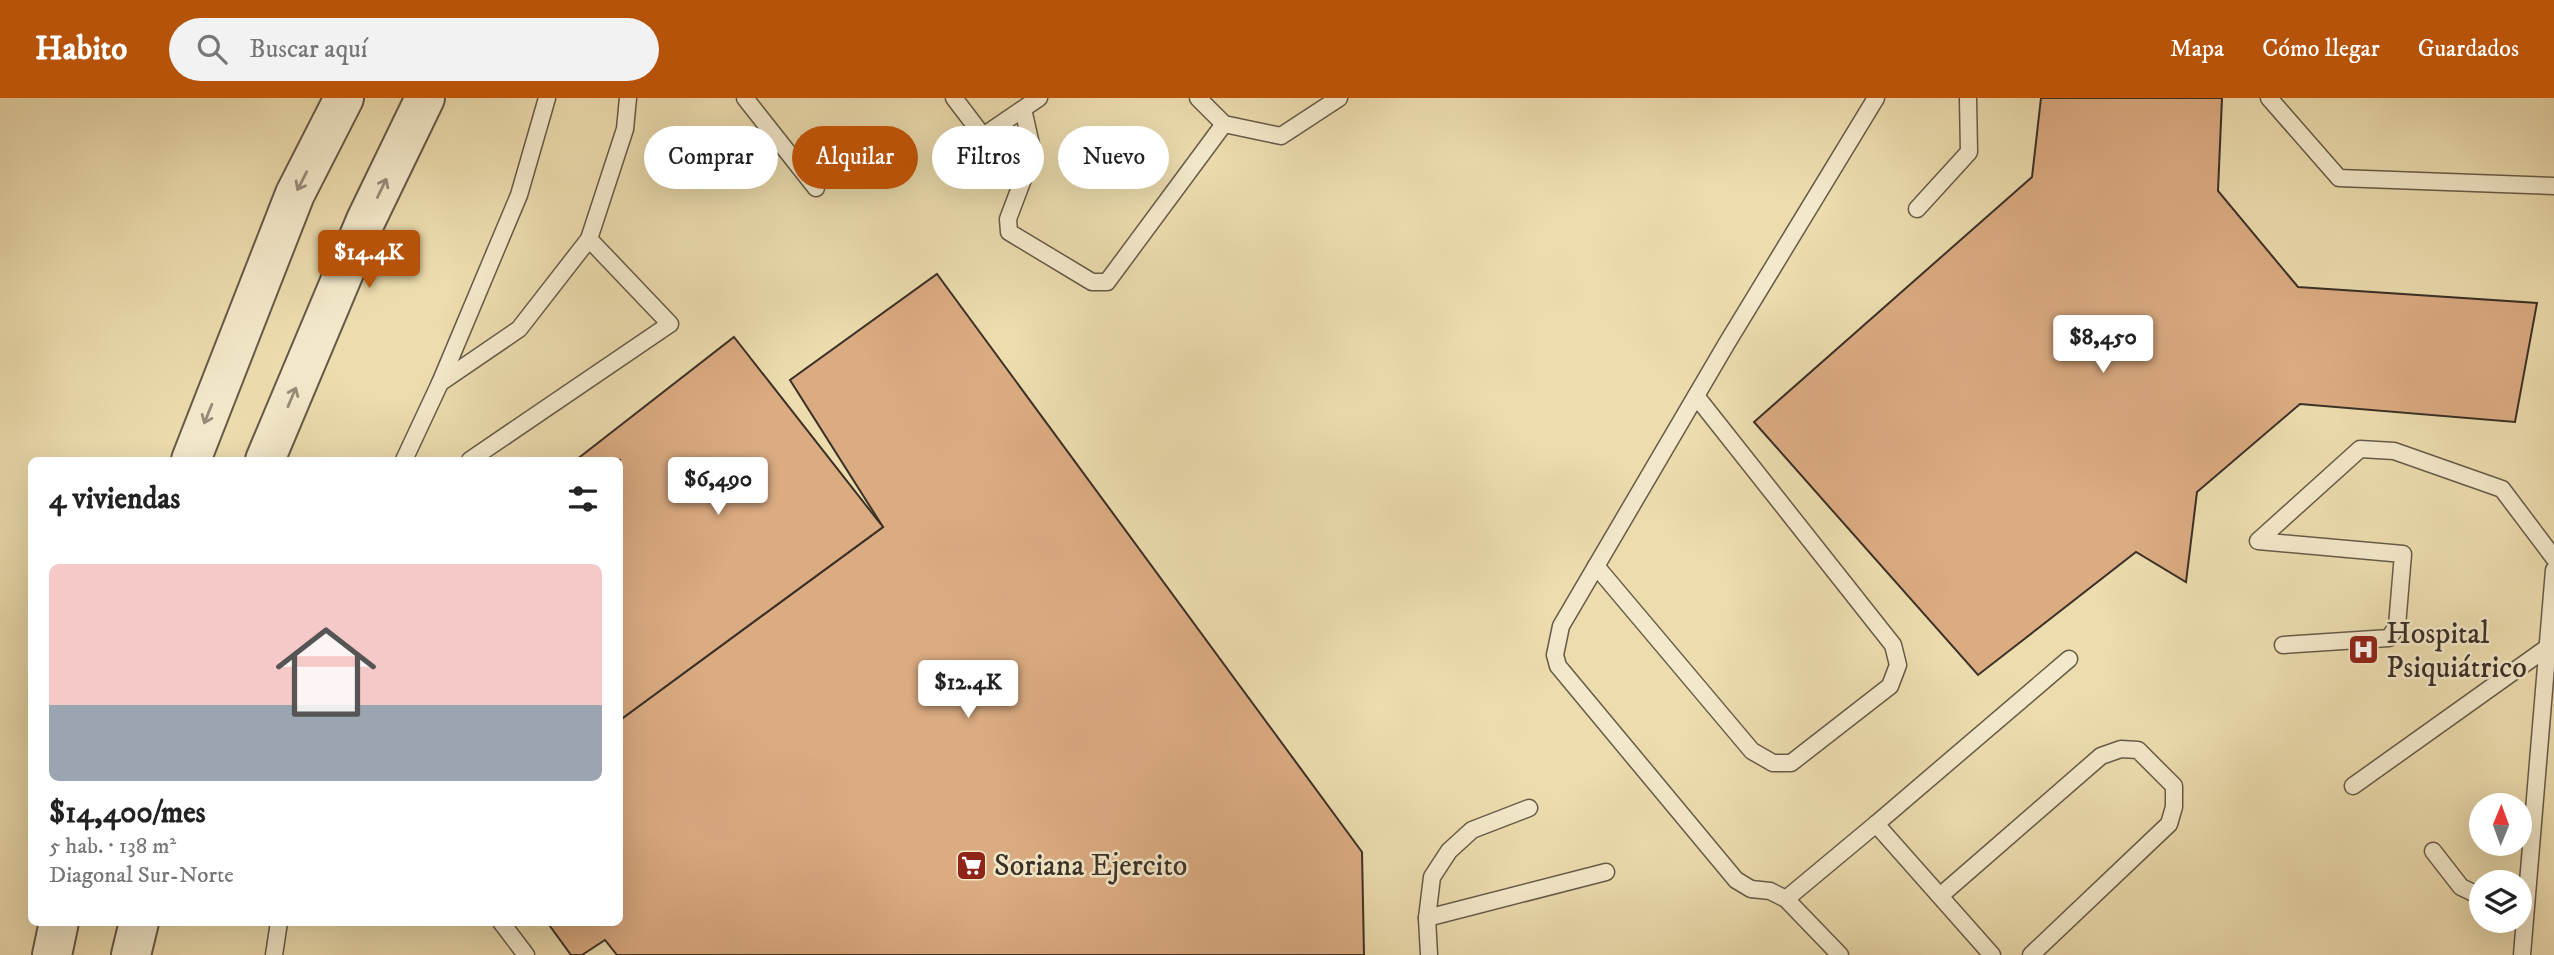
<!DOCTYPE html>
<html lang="es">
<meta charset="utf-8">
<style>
:root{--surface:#fff;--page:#f2f2f2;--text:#222;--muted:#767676;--accent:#b45309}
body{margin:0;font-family:"IM FELL DW Pica",serif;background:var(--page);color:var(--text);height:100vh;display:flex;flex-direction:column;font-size:26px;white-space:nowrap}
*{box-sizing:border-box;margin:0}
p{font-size:23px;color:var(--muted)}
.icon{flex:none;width:38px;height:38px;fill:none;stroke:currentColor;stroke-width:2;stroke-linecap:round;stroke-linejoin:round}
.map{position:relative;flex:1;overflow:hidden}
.sheet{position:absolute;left:28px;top:359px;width:595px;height:469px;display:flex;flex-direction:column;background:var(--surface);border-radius:10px;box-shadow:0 7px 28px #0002}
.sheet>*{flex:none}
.banner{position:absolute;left:644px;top:28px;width:665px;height:63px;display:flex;gap:14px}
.needle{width:46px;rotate:1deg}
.fabs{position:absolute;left:2469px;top:695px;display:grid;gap:14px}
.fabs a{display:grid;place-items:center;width:63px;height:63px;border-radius:50%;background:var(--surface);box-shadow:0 7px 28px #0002;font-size:35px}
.price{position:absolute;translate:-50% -60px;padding:0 16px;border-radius:7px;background:#fff;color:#222;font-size:23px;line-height:46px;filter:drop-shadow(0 2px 4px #0008)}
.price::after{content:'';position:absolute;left:50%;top:42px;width:21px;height:16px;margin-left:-10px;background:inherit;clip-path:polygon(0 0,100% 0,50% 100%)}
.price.on{background:var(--accent);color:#fff}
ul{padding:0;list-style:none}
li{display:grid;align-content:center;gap:14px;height:371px;padding:0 21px}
li span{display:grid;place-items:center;height:217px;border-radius:10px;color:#555}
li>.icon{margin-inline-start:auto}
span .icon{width:126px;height:126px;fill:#fffc;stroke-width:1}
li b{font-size:30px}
h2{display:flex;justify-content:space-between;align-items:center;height:84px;padding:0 21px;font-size:30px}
.tag{padding:0 24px;border-radius:32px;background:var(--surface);box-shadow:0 7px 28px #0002;font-size:24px;line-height:63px}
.tag.on{background:var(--accent);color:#fff}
header{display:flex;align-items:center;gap:42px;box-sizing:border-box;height:98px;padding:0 35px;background:var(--accent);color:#fff}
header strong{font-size:33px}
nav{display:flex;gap:38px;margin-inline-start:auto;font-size:24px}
.search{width:490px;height:63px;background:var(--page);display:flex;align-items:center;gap:18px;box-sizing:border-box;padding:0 24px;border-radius:38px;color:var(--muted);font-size:26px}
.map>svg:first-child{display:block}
.building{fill:#dbab82;stroke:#3a3026;stroke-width:2}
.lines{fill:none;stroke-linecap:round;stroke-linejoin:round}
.service-casing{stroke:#665b48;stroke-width:19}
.tertiary-casing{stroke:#665b48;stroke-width:42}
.service{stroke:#f3e8ca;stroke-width:16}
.tertiary{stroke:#f3e8ca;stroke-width:38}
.oneway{stroke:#968c78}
.labels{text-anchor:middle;stroke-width:5;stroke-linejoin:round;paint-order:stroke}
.poi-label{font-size:30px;fill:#3a3026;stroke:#f3e8ca;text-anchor:start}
</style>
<header>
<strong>Habito</strong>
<div class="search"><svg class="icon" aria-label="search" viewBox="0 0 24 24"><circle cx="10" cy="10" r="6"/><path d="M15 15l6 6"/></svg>Buscar aquí</div>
<nav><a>Mapa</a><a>Cómo llegar</a><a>Guardados</a></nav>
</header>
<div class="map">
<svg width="2554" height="857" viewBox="0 0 2554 857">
<rect width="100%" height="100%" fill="#ecdcae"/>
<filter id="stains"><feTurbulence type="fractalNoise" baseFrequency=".00286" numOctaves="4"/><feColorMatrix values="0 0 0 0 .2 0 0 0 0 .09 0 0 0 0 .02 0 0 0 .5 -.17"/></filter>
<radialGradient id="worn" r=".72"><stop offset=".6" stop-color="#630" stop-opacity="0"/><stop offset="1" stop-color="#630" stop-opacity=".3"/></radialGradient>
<g class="building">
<path d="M2041 0H2222L2218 93 2298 189 2537 205 2515 324 2300 306 2197 394 2186 484 2136 454 1978 577 1754 324 2032 79Z"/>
<path d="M937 176 1362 754 1364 857H617L605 842 582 857H571L547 824H620V622L883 429 790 282Z"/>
<path d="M734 239 883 429 620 622V362H576Z"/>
</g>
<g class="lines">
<defs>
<g id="service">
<path d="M745 0 816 90"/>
<path d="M954 0 983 38 1039 0"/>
<path d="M1198 0 1224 26 1281 38 1339 0"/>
<path d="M2269 0 2339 80 2554 88"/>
<path d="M1023 11 1033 55 1008 121 1009 134 1092 184H1107L1224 26"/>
<path d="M1917 111 1969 54 1968 0"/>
<path d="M589 141 625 31 628 0"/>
<path d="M440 285 519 97 547 0"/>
<path d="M404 362 440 285 519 231 589 141 670 226 470 362"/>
<path d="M1596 468 1752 653 1773 665H1791L1890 588 1898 567 1893 547 1696 298"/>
<path d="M2283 547 2389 540 2397 528 2403 456 2258 443 2360 351 2394 353 2502 391 2554 460"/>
<path d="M2353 688 2548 549"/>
<path d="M1876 726 2069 561"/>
<path d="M2433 753 2461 789 2482 799"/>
<path d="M1940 798 2101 658 2121 651 2138 652 2174 688V709L2169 726 2031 857"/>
<path d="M1786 801 1876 726 1992 857"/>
<path d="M1427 820 1606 774"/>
<path d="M501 824 526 857"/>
<path d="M274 857 279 824"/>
<path d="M1429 857 1427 820 1432 779 1449 753 1472 732 1529 710"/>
<path d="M1840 857 1786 801 1770 793 1751 791 1736 782 1558 568 1555 557 1561 528 1727 245 1876 0"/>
<path d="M2522 857 2554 472"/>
</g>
<g id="tertiary">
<path d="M191 362 295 96 344 0"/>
<path d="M265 362 366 122 425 0"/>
<path d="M52 857 59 824"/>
<path d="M131 857 139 824"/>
</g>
</defs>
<use href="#service" class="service-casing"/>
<use href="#tertiary" class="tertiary-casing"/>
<use href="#service" class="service"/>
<use href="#tertiary" class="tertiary"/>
</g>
<defs><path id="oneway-shaft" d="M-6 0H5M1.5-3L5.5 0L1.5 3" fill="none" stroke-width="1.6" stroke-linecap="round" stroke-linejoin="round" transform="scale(1.75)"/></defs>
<g class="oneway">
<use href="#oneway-shaft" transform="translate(302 83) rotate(117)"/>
<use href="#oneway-shaft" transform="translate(382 90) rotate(-64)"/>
<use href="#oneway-shaft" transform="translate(292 299) rotate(-67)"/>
<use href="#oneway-shaft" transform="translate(208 316) rotate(112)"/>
</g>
<defs>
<symbol id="hospital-square" viewBox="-11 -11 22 22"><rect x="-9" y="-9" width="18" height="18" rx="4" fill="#8f2418" stroke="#f3e8ca"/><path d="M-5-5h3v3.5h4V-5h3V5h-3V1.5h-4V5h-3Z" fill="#fff"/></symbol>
<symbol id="supermarket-square" viewBox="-11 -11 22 22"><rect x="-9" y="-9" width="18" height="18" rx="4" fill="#8f2418" stroke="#f3e8ca"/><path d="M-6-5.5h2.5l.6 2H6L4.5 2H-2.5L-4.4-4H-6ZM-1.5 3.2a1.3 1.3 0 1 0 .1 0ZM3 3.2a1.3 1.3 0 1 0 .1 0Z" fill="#fff"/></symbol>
</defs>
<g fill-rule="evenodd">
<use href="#hospital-square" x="2346" y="534" width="35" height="35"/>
<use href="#supermarket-square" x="954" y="750" width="35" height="35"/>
</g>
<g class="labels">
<g class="poi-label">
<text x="2386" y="545">Hospital<tspan x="2386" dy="34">Psiquiátrico</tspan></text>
<text x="994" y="777">Soriana Ejercito</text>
</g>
</g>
<rect width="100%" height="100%" filter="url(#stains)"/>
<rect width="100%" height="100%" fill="url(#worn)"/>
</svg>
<div class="fabs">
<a><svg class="needle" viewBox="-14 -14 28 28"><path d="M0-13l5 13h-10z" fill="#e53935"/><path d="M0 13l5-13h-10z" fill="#767676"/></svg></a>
<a><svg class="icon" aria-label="layers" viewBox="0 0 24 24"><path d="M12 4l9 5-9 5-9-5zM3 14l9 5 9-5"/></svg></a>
</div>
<b class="price on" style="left:369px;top:192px">$14.4K</b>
<b class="price" style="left:2103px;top:277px">$8,450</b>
<b class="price" style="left:718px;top:419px">$6,490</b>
<b class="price" style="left:968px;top:622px">$12.4K</b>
<div class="banner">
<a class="tag">Comprar</a>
<a class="tag on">Alquilar</a>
<a class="tag">Filtros</a>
<a class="tag">Nuevo</a>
</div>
<section class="sheet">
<h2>4 viviendas<svg class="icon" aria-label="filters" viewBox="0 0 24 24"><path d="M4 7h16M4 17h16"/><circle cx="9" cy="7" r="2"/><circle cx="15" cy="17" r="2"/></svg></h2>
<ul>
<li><span style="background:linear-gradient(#f6c9c9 65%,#9aa5b1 0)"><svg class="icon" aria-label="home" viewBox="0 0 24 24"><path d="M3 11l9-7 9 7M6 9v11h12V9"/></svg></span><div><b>$14,400/mes</b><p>5 hab. · 138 m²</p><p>Diagonal Sur-Norte</p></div></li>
</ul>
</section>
</div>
